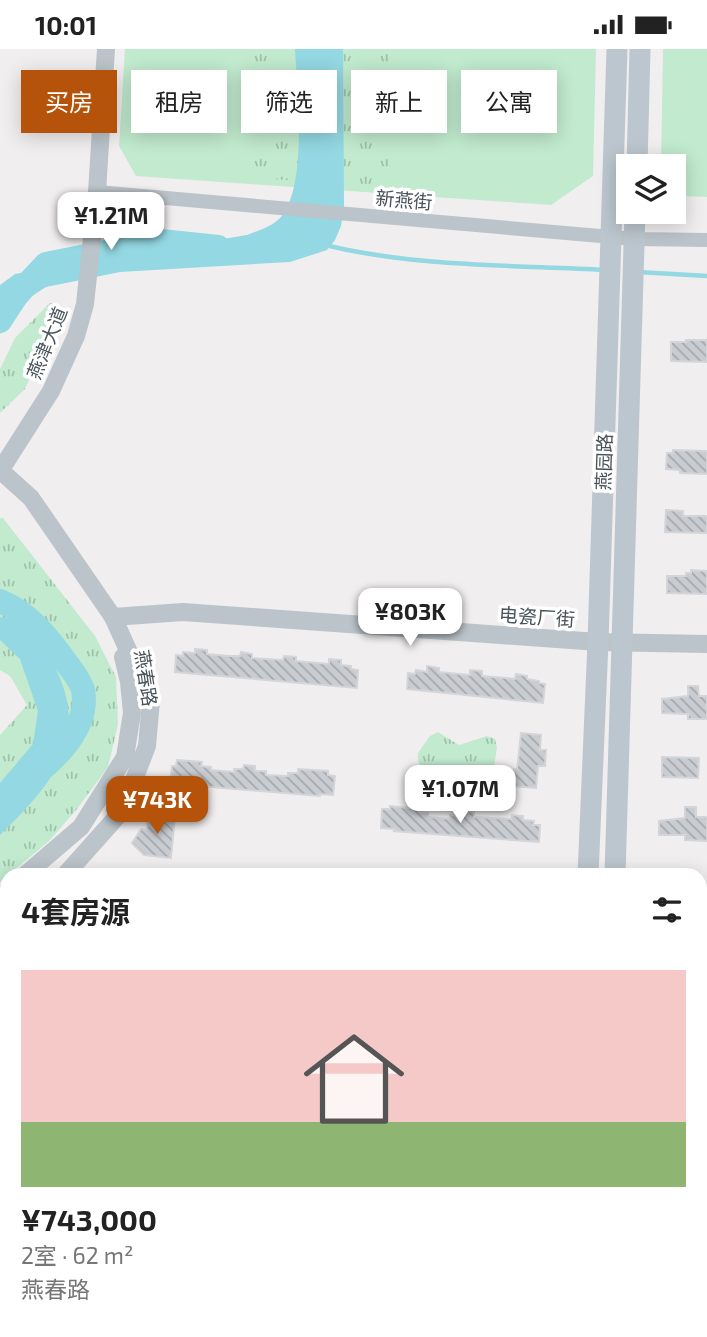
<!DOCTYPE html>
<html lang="zh">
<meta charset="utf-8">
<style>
:root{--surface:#fff;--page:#f2f2f2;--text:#222;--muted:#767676;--line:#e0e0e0;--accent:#b45309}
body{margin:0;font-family:"Exo 2","Noto Sans SC",sans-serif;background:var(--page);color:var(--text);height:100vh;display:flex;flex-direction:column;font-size:26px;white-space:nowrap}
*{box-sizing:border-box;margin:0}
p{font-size:23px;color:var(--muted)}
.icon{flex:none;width:38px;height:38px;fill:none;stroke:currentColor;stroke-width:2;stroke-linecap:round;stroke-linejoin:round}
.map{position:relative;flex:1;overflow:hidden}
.drawer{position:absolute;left:0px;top:819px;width:707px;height:469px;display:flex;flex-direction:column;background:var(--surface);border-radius:21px 21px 0 0;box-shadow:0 4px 18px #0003}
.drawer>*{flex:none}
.guide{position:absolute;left:21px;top:21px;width:665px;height:63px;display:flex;gap:14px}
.tools{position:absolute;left:616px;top:105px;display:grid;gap:14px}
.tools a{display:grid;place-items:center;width:70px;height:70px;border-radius:0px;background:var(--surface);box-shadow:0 4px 18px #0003;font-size:35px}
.price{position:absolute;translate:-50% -60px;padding:0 16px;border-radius:14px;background:#fff;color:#222;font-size:23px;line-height:46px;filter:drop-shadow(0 2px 4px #0008)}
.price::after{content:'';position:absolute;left:50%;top:42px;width:21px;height:16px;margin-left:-10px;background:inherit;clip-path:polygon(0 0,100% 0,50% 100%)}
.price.selected{background:var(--accent);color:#fff}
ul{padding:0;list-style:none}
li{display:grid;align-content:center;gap:14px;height:371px;padding:0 21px}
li+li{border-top:2px solid var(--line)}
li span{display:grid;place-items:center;height:217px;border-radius:0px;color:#555}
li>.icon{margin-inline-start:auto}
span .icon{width:126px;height:126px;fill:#fffc;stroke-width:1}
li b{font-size:30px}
h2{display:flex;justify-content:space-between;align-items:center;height:84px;padding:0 21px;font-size:30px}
.chip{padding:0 24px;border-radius:0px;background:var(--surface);box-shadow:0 4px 18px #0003;font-size:24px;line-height:63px}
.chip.selected{background:var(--accent);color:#fff}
.status{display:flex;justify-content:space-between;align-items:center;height:49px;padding:0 35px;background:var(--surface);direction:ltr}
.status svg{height:19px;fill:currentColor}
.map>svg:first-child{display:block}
.green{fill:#c1eace}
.park{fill:url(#park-tufts)}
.water{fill:#93d8e2}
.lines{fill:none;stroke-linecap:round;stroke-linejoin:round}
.stream{stroke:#93d8e2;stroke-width:4.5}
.river{stroke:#93d8e2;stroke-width:24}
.building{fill:url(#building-back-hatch);stroke:#d3d5d9;stroke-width:2}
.minor{stroke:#bbc4ca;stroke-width:14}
.tertiary{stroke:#bbc4ca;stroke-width:18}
.secondary{stroke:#bcc6ce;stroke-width:21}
.labels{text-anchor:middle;stroke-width:7;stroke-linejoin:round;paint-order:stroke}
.street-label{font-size:19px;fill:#49535a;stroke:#fff}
</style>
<div class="status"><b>10:01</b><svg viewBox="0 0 49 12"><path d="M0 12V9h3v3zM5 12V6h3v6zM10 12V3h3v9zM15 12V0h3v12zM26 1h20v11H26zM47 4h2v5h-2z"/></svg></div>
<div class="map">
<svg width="707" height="1288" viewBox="0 0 707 1288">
<defs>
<pattern id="park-tufts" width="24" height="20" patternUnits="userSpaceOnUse" patternTransform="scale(1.75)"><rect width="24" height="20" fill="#c1eace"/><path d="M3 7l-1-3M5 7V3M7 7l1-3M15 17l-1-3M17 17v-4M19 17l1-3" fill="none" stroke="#9fc0aa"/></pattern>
<pattern id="building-back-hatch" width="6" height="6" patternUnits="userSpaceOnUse" patternTransform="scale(1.75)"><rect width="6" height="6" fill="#c9ccd0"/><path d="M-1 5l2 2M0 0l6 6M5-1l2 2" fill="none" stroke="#a5a8ac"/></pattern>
</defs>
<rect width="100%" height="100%" fill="#f1eeef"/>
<g class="green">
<path d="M125 0H596L593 127 551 156 136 127 119 97Z"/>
<path d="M663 0H707V148L683 147 674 138V117H661Z"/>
<path d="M700 1240H704L705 1245 707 1246V1273L700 1271Z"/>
</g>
<g class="park">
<path d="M241 0H389L390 140 251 128Z"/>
<path d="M50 254 56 255 50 280 25 340 0 364V320L15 289Z"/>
<path d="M0 469H3L95 587 116 628 118 675 108 718 77 760 49 792 0 833V686L27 656 10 627 0 621Z"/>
<path d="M438 683 459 696 487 687 495 690 497 699 492 730C482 739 471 731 462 726 451 729 443 729 433 726L434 722C422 720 417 717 418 704L430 687Z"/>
</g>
<g class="water">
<path d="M295 0H343L344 156 341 177 335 191 327 201 290 213 120 223 46 238 32 247 0 285V236L15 225 247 186C259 181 272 178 281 168 308 135 297 42 295 0Z"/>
<path d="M0 568C28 572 38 587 51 610 93 688 56 731 0 786V734L33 695 38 662 20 610 0 591Z"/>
</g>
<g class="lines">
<g class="stream">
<path d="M325 196C415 218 512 216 605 221"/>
<path d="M638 223 707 227"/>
</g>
<g class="river">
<path d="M0 272 17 246 46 215 161 192 218 198"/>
<path d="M0 552C26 563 43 582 60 605 67 615 80 630 83 641 92 690 33 727 0 753"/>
</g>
</g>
<g class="building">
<path d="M686 291H707V313L671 312V293H686Z"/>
<path d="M673 401 707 402V425L680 424V421L666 420 667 404H673Z"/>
<path d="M666 461 683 462V467H707V484L665 483Z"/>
<path d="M691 521 707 522V545L667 544V527H686V524H691Z"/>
<path d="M195 600 207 601V605L229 607H240L241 603 252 605V609L283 611 284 607 296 608V612L329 615V610L341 611V616L351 617V620L358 621 357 639 175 623 176 606 183 607V603L195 604Z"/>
<path d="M427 617 439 619V623L470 626V621L482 622V627L506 629 515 630 516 625 527 627V630L539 632V634L545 635 543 654 407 640 408 624 415 625 416 621 427 623Z"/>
<path d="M688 637H698L699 647H707V670H688V665L662 664V650L688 647Z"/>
<path d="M521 684 541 686 540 701H546L545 717H538L536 739 512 737 514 720 517 721Z"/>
<path d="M662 708 699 709 698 729 662 728Z"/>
<path d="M177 711 202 713 201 717 211 718V721L234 723V720H243L244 716 255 717V722H266V726L288 727V724H298V720L328 722V726L335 727 333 746 320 745V747L186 736V740L170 739 172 717H176Z"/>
<path d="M390 757 419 760V763L428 764V768L450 770V766L462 767 463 762 474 763V768L511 770 512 766 523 767V771L534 772 533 776H540L539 793 394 782 395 780 381 779 382 760H390Z"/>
<path d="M685 758H696V768H707V792L685 791V786H659V772L685 769Z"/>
<path d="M153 763 175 766 171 809 144 806 132 794 141 780 147 781 148 770Z"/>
</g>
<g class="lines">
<path class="minor" d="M97 143 635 190 707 191"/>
<g class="tertiary">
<path d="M0 422 51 342 76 287 85 255 97 143 106 0"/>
<path d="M1 422 31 449 113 568 151 652 147 697 122 762 65 826"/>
<path d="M113 568 183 563 598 593 707 595"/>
<path d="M25 826 81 778 125 708 132 664 129 633 123 608"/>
<path d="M0 848 7 842"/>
<path d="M0 877 7 872"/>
<path d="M700 1091H707"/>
<path d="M700 1112 707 1111"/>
<path d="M0 1172 7 1171"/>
<path d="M0 1200 7 1199"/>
</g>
<g class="secondary">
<path d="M637 117 640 0"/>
<path d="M588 826 598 593 617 0"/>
<path d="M615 826 635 163"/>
<path d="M569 1288V1281"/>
<path d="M602 1288V1281"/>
</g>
</g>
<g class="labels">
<g class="street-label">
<text transform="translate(404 151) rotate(5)" y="7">新燕街</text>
<text transform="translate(47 294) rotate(-68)" y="7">燕津大道</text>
<text transform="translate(604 413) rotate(-88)" y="7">燕园路</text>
<text transform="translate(537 568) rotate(4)" y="7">电瓷厂街</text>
<text transform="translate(146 629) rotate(81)" y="7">燕春路</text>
</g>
</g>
</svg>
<div class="tools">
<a><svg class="icon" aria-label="layers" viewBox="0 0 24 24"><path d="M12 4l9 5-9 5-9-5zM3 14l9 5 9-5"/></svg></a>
</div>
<b class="price" style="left:111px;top:203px">¥1.21M</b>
<b class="price" style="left:410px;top:599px">¥803K</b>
<b class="price" style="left:460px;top:776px">¥1.07M</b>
<b class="price selected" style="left:157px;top:787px">¥743K</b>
<div class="guide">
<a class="chip selected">买房</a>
<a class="chip">租房</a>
<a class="chip">筛选</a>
<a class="chip">新上</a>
<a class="chip">公寓</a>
</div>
<section class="drawer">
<h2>4套房源<svg class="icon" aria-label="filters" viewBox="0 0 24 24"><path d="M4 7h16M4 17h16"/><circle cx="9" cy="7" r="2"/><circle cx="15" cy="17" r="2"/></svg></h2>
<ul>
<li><span style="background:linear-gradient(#f6c9c9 70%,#8fb573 0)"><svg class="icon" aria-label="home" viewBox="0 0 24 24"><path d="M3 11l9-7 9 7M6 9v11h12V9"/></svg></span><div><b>¥743,000</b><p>2室 · 62 m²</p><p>燕春路</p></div></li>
</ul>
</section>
</div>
